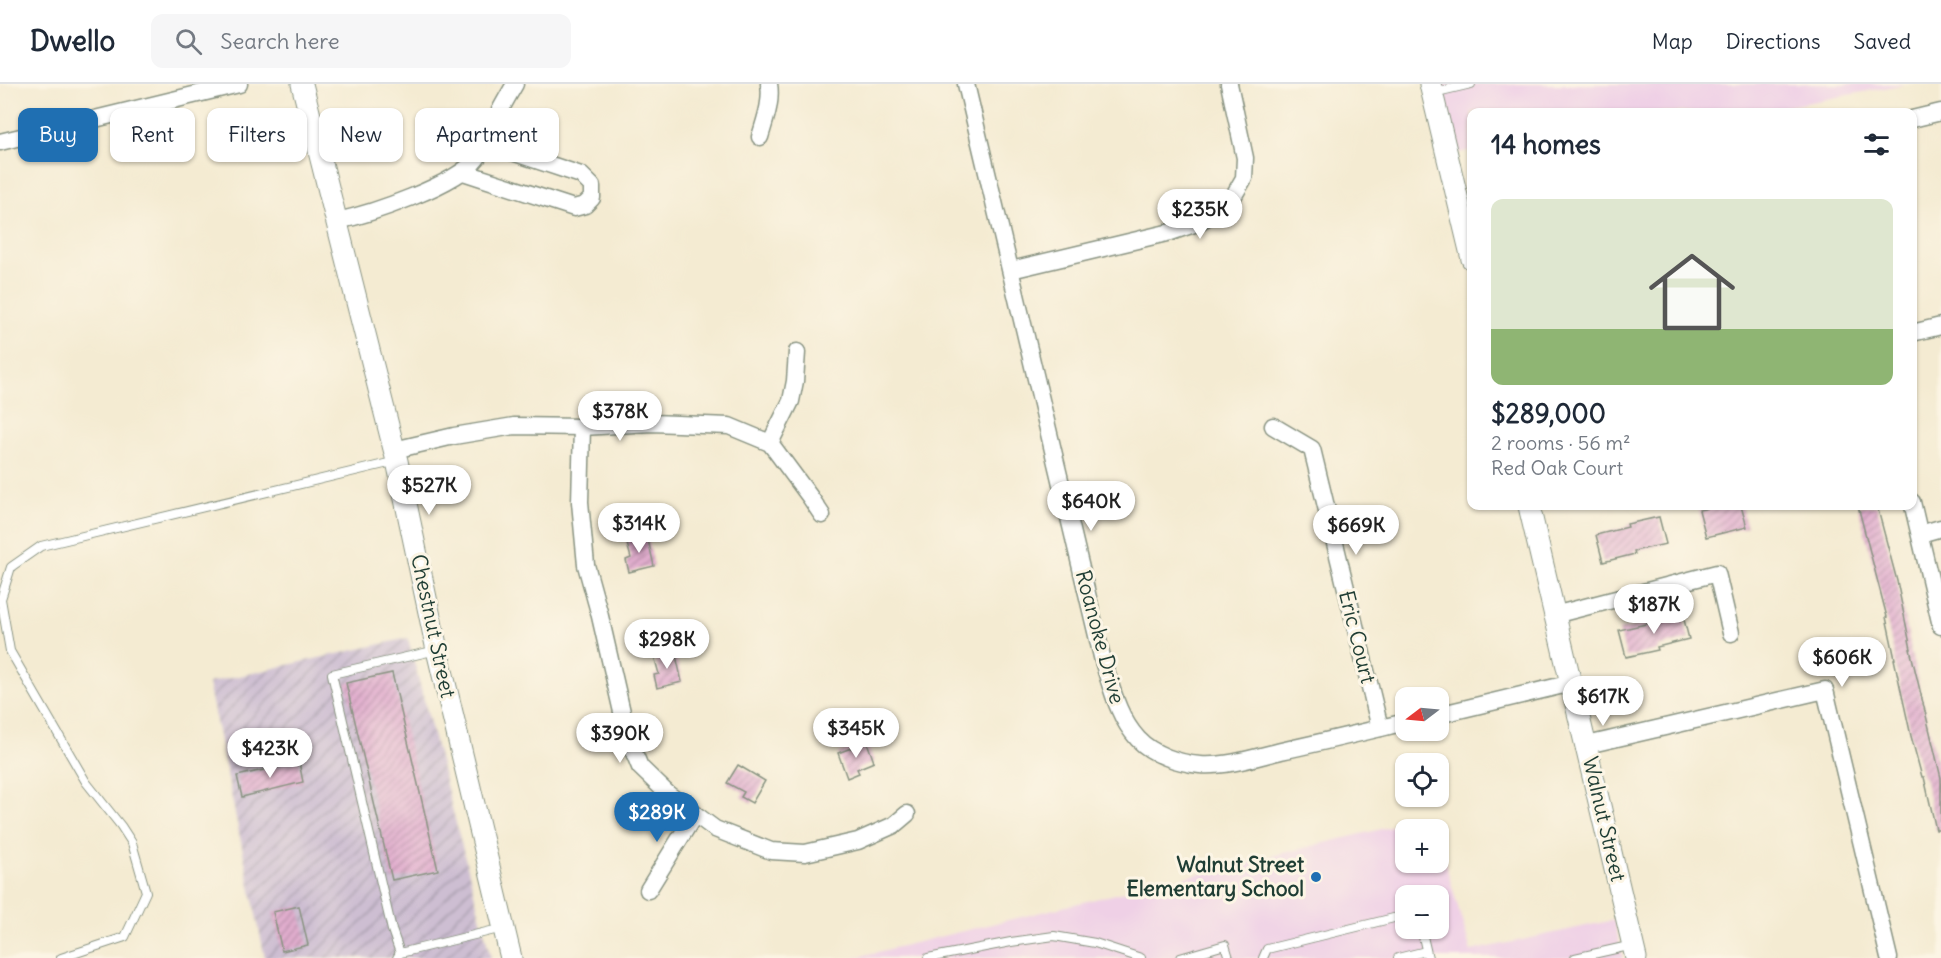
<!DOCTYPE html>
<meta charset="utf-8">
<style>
:root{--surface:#fff;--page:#f6f6f7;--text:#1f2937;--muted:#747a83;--line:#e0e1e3;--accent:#1f6fb2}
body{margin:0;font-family:Delius,sans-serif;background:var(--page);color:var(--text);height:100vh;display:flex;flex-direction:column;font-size:22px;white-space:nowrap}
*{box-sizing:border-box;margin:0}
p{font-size:20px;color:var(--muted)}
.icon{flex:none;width:33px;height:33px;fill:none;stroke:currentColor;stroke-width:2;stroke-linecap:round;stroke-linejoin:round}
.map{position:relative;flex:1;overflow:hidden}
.drawer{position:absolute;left:1467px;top:24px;width:450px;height:402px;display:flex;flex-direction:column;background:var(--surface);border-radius:12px;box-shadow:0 2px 4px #0004}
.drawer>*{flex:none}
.guide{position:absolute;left:18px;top:24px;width:570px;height:54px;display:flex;gap:12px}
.needle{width:39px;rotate:254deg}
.controls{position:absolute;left:1395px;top:603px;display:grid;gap:12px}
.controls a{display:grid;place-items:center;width:54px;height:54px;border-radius:12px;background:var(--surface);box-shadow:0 2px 4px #0004;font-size:30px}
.price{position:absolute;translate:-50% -51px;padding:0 14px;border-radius:21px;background:#fff;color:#222;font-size:20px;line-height:39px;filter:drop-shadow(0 2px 3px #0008)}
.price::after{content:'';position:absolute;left:50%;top:36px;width:18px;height:14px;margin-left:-9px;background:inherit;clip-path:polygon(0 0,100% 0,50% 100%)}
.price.on{background:var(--accent);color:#fff}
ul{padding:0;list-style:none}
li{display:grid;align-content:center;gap:12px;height:318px;padding:0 24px}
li+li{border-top:2px solid var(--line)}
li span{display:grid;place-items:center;height:186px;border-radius:12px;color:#555}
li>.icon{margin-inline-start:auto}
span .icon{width:108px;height:108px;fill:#fffc;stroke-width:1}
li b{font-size:26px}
h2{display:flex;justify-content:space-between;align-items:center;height:72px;padding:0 24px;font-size:26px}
.pill{padding:0 21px;border-radius:12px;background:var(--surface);box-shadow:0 2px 4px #0004;font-size:21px;line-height:54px}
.pill.on{background:var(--accent);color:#fff}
header{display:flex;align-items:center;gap:36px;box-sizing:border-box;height:84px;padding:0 30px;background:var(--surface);border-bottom:2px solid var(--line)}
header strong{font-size:28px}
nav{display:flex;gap:33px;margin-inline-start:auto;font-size:21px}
.search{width:420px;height:54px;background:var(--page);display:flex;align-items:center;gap:15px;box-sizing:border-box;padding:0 21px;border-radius:12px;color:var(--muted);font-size:22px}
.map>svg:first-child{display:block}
.built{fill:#efd0e6;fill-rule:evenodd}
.industrial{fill:url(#industrial-furrows)}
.building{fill:url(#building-hatch)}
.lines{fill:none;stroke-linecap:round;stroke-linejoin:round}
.service-casing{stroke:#8a9483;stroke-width:10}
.minor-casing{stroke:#8a9483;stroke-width:19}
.tertiary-casing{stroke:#8a9483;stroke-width:23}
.service{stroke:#fff;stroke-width:8}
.minor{stroke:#fff;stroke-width:16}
.tertiary{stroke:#fff;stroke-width:21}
.poi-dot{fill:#1f6fb2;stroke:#fcf5e5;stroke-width:2}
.labels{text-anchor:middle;stroke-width:6;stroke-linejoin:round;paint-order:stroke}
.street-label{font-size:21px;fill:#1f3d34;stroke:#fcf5e5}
.poi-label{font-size:21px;font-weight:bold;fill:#1f3d34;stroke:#fcf5e5;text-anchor:end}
</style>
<header>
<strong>Dwello</strong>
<div class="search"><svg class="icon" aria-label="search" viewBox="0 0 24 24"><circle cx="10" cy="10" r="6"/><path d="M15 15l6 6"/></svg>Search here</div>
<nav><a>Map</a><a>Directions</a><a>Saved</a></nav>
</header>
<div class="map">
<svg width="1941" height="874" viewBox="0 0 1941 874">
<defs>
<pattern id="industrial-furrows" width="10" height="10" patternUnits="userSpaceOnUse" patternTransform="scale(1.5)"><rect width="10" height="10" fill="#cdbed2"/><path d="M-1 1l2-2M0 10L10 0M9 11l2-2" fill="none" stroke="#a69cab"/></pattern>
<pattern id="building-hatch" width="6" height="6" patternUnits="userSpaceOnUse" patternTransform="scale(1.5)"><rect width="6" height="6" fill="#e1adce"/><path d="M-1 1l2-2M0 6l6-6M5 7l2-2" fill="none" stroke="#b68ea8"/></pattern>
</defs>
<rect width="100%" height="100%" fill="#fcf5e5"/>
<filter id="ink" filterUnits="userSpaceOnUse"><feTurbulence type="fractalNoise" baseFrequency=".0167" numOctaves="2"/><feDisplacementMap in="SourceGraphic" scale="12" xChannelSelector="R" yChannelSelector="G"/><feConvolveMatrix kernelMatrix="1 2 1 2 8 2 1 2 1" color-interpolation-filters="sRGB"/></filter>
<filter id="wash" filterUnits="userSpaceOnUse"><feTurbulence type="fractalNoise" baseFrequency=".008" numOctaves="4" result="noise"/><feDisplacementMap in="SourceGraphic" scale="24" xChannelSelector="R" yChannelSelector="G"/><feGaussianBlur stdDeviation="1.35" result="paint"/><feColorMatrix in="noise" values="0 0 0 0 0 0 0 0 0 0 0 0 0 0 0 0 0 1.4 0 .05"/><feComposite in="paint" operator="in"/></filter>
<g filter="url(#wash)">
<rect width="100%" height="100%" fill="#f4ebd2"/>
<g class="built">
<path d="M1442 0H1905L1758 28H1472L1471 66 1459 69Z"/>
<path d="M1431 733 1435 745 1406 746V778H1438L1439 758 1471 867 1614 836 1623 874H853ZM1406 812H1438V844H1406Z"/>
</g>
<path class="industrial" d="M408 554 491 874H265L208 599Z"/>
<g id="blocks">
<g class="building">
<path d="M1718 422H1741L1747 443 1706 453 1699 426Z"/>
<path d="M1858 422H1877L1897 497 1911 565H1910L1941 694V746H1936L1924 693H1922L1911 652 1894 575H1895L1886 533H1887Z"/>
<path d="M1659 433 1666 460 1634 467 1635 470 1603 478 1596 451 1628 443 1627 440Z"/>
<path d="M647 451 654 482 629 488 626 476 631 474 626 456Z"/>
<path d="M1682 528 1689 555 1657 563 1658 566 1626 573 1619 546 1651 539 1650 536Z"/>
<path d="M675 567 682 598 657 604 654 591 659 590 654 572Z"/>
<path d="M392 589 438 786 392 796 346 599Z"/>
<path d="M867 658 874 678 857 685 859 689 847 694 838 669Z"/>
<path d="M299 678 303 698 242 713 237 692Z"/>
<path d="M738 681 765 697 752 719 741 713 744 708 727 699Z"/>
<path d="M299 822 308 861 282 867 273 828Z"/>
</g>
</g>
</g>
<g filter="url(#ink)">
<use href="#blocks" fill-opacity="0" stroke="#8a9483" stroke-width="1.5"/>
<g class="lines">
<defs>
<g id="service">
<path d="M1433 9 1471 0"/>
<path d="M1421 844 1428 874"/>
<path d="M400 869 392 846 332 590 437 566"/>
<path d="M61 874 125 853 146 808 132 759 121 742 86 698 10 567 1 515 11 483 41 462 397 377"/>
<path d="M397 874 400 869 503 844"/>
<path d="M928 874 1011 858 1054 852 1095 859 1141 874"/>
<path d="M1180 874 1225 861 1229 874"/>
<path d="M1263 874 1267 865 1406 831"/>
<path d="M1398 874 1426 867"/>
<path d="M1575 874 1633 861"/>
</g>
<g id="minor">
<path d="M966 0 1103 577C1112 605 1118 633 1138 655 1153 671 1179 679 1200 681 1227 683 1256 673 1281 667 1323 658 1364 648 1406 638"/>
<path d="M1912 35 1941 28"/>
<path d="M760 53C765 36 772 18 769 0"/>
<path d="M0 58 239 0"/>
<path d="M463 88 574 124 585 121 592 114V102L581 91 485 59"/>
<path d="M337 137C370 130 457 101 477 74 485 63 490 48 495 36 501 24 508 12 515 0"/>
<path d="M1011 186 1171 148 1197 139 1214 129 1233 113 1244 94 1245 74 1229 0"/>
<path d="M1912 249 1941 242"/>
<path d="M1273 342 1312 365 1380 644"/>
<path d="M582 343 580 418 586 481 599 528 628 654 640 683 668 710 715 745 771 767 805 769 858 757 894 741 907 730"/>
<path d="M770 359 791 317 795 297 797 268"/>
<path d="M394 366 454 352 514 342 582 343 652 339 729 342 770 359 810 413 822 431"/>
<path d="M1912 418 1941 542"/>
<path d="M1920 450 1941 444"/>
<path d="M1554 531 1717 489 1731 549"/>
<path d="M1438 631 1572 599"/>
<path d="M1587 661 1825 606 1889 874"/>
<path d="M648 806 695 730"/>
</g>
<g id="tertiary">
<path d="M302 0 397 377 437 566 511 874"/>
<path d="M1430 0 1472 175"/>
<path d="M1529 422 1636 874"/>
</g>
</defs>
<use href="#service" class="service-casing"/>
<use href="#minor" class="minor-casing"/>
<use href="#tertiary" class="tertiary-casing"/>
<use href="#service" class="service"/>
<use href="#minor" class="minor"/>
<use href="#tertiary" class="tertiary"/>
</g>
</g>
<circle class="poi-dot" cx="1316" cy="793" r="6"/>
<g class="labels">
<g class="street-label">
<text transform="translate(433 542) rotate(78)" y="7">Chestnut Street</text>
<text transform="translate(1100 553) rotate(75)" y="7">Roanoke Drive</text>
<text transform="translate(1357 553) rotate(76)" y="7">Eric Court</text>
<text transform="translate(1604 735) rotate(77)" y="7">Walnut Street</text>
</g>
<g class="poi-label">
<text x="1304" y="788">Walnut Street<tspan x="1304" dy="24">Elementary School</tspan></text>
</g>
</g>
</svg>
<div class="controls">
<a><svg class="needle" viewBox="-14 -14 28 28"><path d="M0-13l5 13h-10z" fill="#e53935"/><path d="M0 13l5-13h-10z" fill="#747a83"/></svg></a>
<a><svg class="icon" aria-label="locate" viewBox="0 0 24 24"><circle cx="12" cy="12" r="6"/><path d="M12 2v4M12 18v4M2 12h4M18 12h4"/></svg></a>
<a>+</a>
<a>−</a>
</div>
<b class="price" style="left:1200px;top:156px">$235K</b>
<b class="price" style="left:620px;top:358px">$378K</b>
<b class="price" style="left:429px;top:432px">$527K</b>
<b class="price" style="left:1091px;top:448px">$640K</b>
<b class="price" style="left:639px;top:470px">$314K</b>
<b class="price" style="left:1356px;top:472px">$669K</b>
<b class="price" style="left:1654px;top:551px">$187K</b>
<b class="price" style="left:667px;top:586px">$298K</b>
<b class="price" style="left:1842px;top:604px">$606K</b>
<b class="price" style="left:1603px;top:643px">$617K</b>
<b class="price" style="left:856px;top:675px">$345K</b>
<b class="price" style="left:620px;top:680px">$390K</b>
<b class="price" style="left:270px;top:695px">$423K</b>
<b class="price on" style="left:657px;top:759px">$289K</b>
<div class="guide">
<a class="pill on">Buy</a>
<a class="pill">Rent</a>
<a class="pill">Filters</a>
<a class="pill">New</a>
<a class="pill">Apartment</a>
</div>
<section class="drawer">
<h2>14 homes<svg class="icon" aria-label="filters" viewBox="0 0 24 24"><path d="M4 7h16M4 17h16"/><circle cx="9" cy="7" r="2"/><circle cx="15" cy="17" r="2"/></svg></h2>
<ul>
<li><span style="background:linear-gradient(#dfe7d0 70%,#8fb573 0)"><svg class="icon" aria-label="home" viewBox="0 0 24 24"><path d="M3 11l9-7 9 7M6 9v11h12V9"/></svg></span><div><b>$289,000</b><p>2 rooms · 56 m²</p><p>Red Oak Court</p></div></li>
</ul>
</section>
</div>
